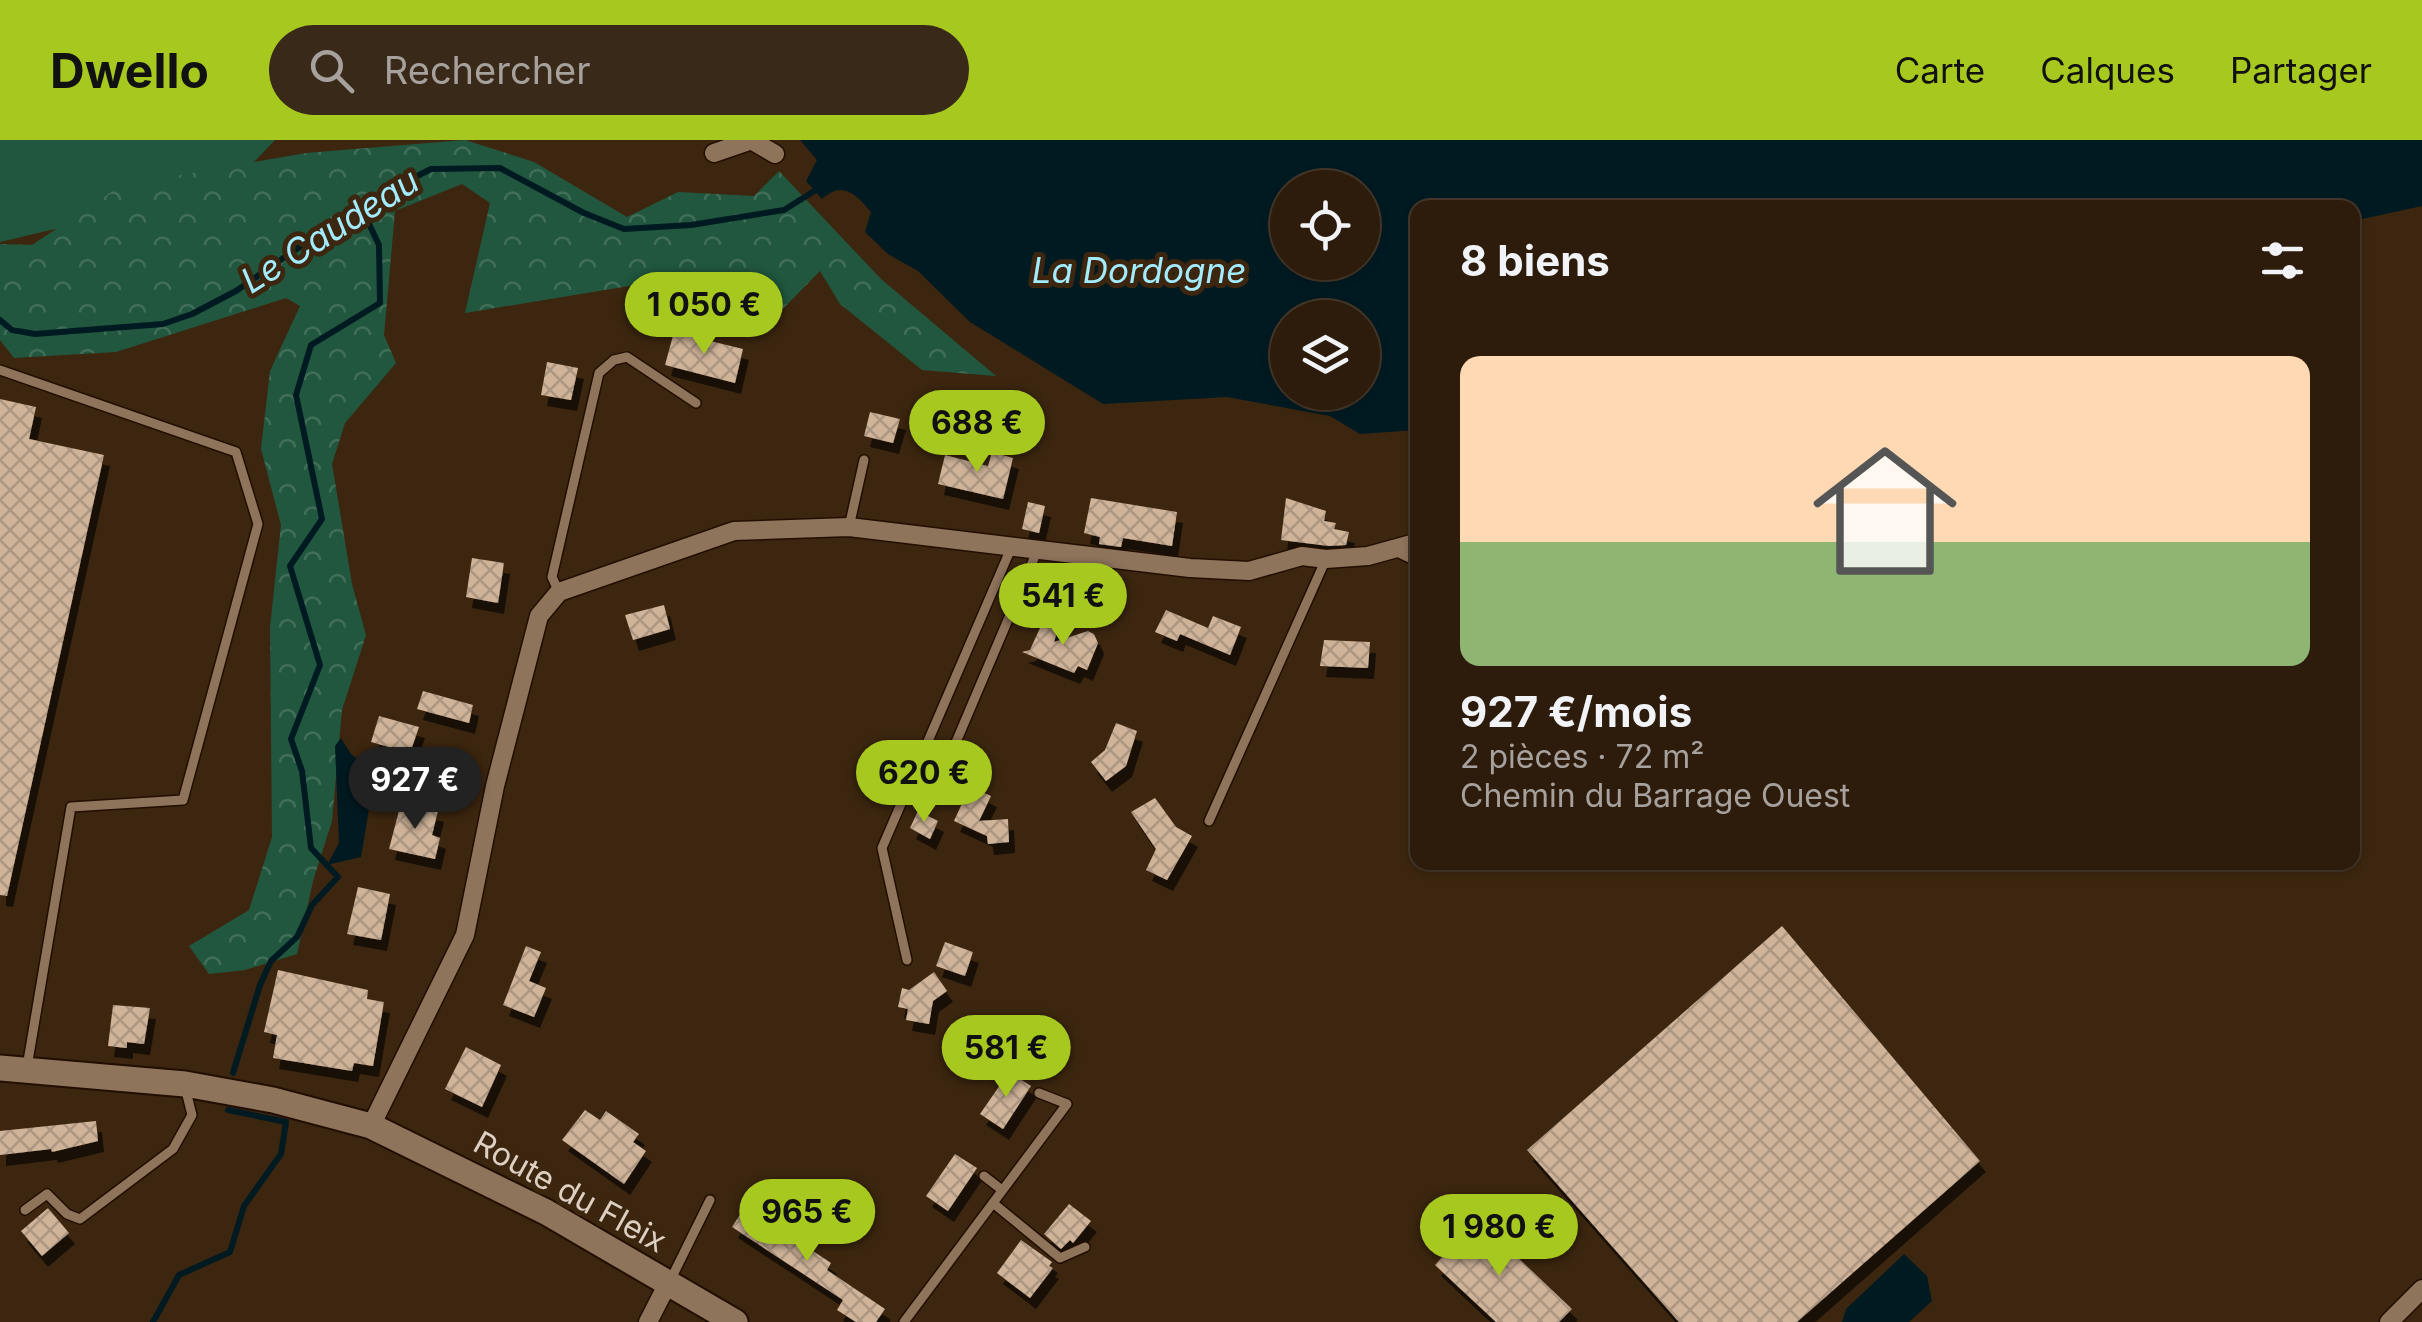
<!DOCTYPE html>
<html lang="fr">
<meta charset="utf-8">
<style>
:root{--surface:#2d1c0b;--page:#392919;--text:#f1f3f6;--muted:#a7a19d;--line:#483a2c;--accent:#a7c81f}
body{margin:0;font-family:Inter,sans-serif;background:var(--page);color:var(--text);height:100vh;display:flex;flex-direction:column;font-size:38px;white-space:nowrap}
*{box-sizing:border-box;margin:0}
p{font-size:32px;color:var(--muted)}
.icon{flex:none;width:55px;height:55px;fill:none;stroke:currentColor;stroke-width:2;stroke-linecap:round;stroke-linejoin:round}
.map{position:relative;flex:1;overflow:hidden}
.details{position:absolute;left:1410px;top:60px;width:950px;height:670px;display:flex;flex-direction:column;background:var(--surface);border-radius:20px;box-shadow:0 2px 8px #0004,0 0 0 2px var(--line)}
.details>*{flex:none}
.buttons{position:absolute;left:1270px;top:30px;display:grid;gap:20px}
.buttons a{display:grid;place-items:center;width:110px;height:110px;border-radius:50%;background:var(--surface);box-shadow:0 2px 8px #0004,0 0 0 2px var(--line);font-size:50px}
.price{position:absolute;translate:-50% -85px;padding:0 22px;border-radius:35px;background:var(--accent);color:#111;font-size:32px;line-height:65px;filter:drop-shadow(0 2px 5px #0008)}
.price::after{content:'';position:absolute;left:50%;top:60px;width:30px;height:22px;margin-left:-15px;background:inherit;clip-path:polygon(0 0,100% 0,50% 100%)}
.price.selected{background:#222;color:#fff}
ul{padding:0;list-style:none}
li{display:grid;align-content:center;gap:20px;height:530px;padding:0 50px}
li span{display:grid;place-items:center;height:310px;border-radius:20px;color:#555}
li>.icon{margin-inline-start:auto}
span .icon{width:180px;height:180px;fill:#fffc;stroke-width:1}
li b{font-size:42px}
h2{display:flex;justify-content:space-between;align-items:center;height:120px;padding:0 50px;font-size:42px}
header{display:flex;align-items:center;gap:60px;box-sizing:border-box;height:140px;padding:0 50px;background:var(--accent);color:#111}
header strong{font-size:48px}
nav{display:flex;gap:55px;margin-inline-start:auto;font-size:35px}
.search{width:700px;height:90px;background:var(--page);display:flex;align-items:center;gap:25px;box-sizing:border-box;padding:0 35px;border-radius:55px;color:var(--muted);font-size:38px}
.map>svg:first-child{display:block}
.green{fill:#21573e}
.forest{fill:url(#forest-crowns)}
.water{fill:#001a21;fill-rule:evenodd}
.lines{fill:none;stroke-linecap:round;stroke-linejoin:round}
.stream{stroke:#001a21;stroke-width:6}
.building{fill:url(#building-cross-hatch);filter:url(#shadow)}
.lane-casing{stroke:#220e00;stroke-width:12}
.street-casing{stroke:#220e00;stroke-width:21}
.secondary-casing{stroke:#220e00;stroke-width:29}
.lane{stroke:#8f745c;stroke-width:9}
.street{stroke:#8f745c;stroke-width:18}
.secondary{stroke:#8f745c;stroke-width:25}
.labels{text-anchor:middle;stroke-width:10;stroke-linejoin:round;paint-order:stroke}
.street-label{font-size:32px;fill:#ddcfc1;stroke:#3c260f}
.water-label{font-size:35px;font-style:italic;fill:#a3ebfe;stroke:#3c260f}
</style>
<header>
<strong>Dwello</strong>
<div class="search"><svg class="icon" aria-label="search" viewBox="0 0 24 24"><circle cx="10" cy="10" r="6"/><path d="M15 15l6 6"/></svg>Rechercher</div>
<nav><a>Carte</a><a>Calques</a><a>Partager</a></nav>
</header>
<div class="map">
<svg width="2422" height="1182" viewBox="0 0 2422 1182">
<defs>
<pattern id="forest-crowns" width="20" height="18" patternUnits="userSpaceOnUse" patternTransform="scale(2.5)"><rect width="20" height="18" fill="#21573e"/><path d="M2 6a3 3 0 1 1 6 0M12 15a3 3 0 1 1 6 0" fill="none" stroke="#416e58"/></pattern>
<pattern id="building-cross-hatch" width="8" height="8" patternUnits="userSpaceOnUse" patternTransform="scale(2.5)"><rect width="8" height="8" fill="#d0b49a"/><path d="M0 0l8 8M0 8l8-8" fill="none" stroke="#ac9682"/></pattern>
<filter id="shadow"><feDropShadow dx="6" dy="11" stdDeviation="0" flood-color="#0009"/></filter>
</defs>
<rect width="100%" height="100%" fill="#3c260f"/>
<path class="green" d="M0 0H275L229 48 0 102Z"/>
<path class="forest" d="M465 0 534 22 627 77 678 52 754 56 779 31 881 139 996 236 922 230 840 164 820 131 762 190 692 158 629 146 465 173 490 63 462 44 395 71 384 195 396 223 345 283 332 324 352 444 366 495 342 570 332 681 313 741 297 814 245 830 209 834 189 806 249 770 272 697 270 487 281 385 261 309 270 231 300 166 286 158 116 212 14 218 0 200V104L32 105 122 45 306 13Z"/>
<g class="water">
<path d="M800 0H2422V66L2353 81 2352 68H1418L1417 290 1360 294 1330 276 1227 257 1103 264 970 182 918 131 888 114 865 92 871 72C856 54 842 40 822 59L806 41 817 20ZM1288 48H1362V122H1288ZM1288 178H1362V252H1288Z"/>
<path d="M341 598 351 614 375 633 361 717 327 725 339 703 335 606Z"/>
<path d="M1904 1114 1927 1136 1932 1161 1909 1182H1842L1846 1169Z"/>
</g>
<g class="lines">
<g class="stream">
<path d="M0 180 12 190 35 194 163 184 192 174 236 151 360 65 431 29 500 28 584 73 624 89 691 85 784 70 819 48"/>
<path d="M233 933 260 845 271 821 297 797 312 765 338 737 311 708 302 631 291 599 320 525 290 426 322 379 296 255 311 205 380 163 379 105 360 65"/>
<path d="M153 1182 179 1135 230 1112 244 1066 281 1014 286 982 228 970"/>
</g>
</g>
<g class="building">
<path d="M674 192 743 209 735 243 665 225Z"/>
<path d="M547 222 578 228 571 260 541 255Z"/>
<path d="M0 259 36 267 29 299 104 315 7 756 0 755Z"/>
<path d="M870 272 900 279 893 303 864 296Z"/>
<path d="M992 312 1013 318 1003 359 938 344 945 315 988 326Z"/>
<path d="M1091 358 1177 372 1172 406 1123 398 1121 407 1099 404 1100 397 1084 393Z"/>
<path d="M1286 358 1326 371 1324 381 1336 383 1334 389 1349 392 1346 405 1329 406 1281 400Z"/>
<path d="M1028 362 1045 366 1039 393 1022 389Z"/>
<path d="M472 418 504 423 498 463 466 457Z"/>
<path d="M664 465 670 489 633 500 625 475Z"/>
<path d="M1166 470 1208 488 1213 476 1241 487 1230 515 1180 494 1177 501 1155 492Z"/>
<path d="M1045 477 1060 482 1054 502 1088 491 1094 494 1098 503 1087 530 1078 526 1074 533 1022 512 1030 510Z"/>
<path d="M1324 500 1370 502 1368 528 1320 526Z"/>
<path d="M423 551 473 565 469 583 417 569Z"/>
<path d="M379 576 419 587 410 613 371 602Z"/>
<path d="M1116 583 1137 591 1126 626 1106 641 1091 622 1105 610Z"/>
<path d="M970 646 991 656 979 681 1008 679 1009 702 988 704 987 696 954 681Z"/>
<path d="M1155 658 1176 687 1192 696 1167 740 1146 730 1156 709 1131 672Z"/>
<path d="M401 663 438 671 432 695 440 698 435 719 389 709Z"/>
<path d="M918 671 938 681 930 699 910 688Z"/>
<path d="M358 747 390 754 381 800 347 794Z"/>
<path d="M1782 786 1980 1021 1797 1182H1679L1527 1010Z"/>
<path d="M945 802 973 812 965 836 936 826Z"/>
<path d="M526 806 541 812 529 841 546 848 534 877 503 865Z"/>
<path d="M278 830 368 850 367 859 384 862 373 926 354 923 352 931 273 918 277 895 264 892Z"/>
<path d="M934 832 947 851 933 861 929 884 906 880 908 869 898 867 902 848 909 850Z"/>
<path d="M113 865 150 868 144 904 127 902V908L108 906Z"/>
<path d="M466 907 501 925 482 967 445 949Z"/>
<path d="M1009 932 1031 946 1003 989 980 974Z"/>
<path d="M585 970 600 980 606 971 639 994 633 1002 646 1011 624 1044 562 1000Z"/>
<path d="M96 981 98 1001 52 1012 51 1009 0 1015V991Z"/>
<path d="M955 1014 977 1028 948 1071 926 1056Z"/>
<path d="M1069 1064 1091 1081 1073 1103 1070 1100 1061 1109 1044 1094Z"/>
<path d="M745 1067 766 1081 769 1077 810 1103 807 1107 831 1123 827 1130 885 1169 876 1182H856L837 1170 843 1160 732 1087Z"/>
<path d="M48 1068 69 1093 42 1116 21 1091Z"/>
<path d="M1473 1075 1572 1169 1559 1182H1496L1435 1125 1459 1098 1455 1094Z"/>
<path d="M1021 1100 1052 1122 1049 1126 1053 1128 1030 1158 997 1133Z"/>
</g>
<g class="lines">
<defs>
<g id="lane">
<path d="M0 230 236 312 258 384 183 660 71 667 27 927"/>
<path d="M849 387 864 320"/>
<path d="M1397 412 1418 422"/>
<path d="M559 452 552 437 599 233 614 220 627 217 696 263"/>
<path d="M934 654 1038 409"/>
<path d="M1209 681 1326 419"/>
<path d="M907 820 882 708 1012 406"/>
<path d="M984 1036 1002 1050"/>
<path d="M993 1063 1060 1118 1085 1107"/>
<path d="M25 1070 47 1054 67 1074 80 1079 173 1009 192 975 185 947"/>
<path d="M670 1141 710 1060"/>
<path d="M904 1182 1067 964 1039 953"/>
</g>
<g id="street">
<path d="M751 0 775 14"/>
<path d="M714 13 752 0"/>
<path d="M371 986 465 795 495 646 539 476 559 452 734 391 849 387 1190 428 1249 431 1302 416 1326 419 1368 416 1415 403"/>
<path d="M648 1182 668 1143"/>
<path d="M2389 1182 2422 1149"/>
</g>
<path id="secondary" d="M0 928 185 944 273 960 371 986 546 1072 735 1182"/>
</defs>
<use href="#lane" class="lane-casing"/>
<use href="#street" class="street-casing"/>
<use href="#secondary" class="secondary-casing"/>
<use href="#lane" class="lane"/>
<use href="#street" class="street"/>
<use href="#secondary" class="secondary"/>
</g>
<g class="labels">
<g class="street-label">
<text transform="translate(570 1052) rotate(29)" y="11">Route du Fleix</text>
</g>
<g class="water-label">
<text transform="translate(330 91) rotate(-32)" y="12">Le Caudeau</text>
<text x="1139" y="143">La Dordogne</text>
</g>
</g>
</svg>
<div class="buttons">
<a><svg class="icon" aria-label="locate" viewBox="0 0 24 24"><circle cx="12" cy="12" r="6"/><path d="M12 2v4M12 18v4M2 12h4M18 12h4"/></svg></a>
<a><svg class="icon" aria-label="layers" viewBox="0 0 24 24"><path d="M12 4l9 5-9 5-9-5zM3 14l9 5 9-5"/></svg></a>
</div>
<b class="price" style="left:704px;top:217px">1 050 €</b>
<b class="price" style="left:977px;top:335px">688 €</b>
<b class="price" style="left:1063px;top:508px">541 €</b>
<b class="price" style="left:924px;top:685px">620 €</b>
<b class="price selected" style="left:415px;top:692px">927 €</b>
<b class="price" style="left:1006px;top:960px">581 €</b>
<b class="price" style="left:807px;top:1124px">965 €</b>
<b class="price" style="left:1499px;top:1139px">1 980 €</b>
<section class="details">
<h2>8 biens<svg class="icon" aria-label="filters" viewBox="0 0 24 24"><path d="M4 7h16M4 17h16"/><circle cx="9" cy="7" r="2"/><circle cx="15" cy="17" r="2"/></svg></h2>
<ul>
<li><span style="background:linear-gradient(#ffd9b3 60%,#8fb573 0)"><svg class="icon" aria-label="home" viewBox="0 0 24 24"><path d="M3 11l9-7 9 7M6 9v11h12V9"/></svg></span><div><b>927 €/mois</b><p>2 pièces · 72 m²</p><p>Chemin du Barrage Ouest</p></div></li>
</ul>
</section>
</div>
